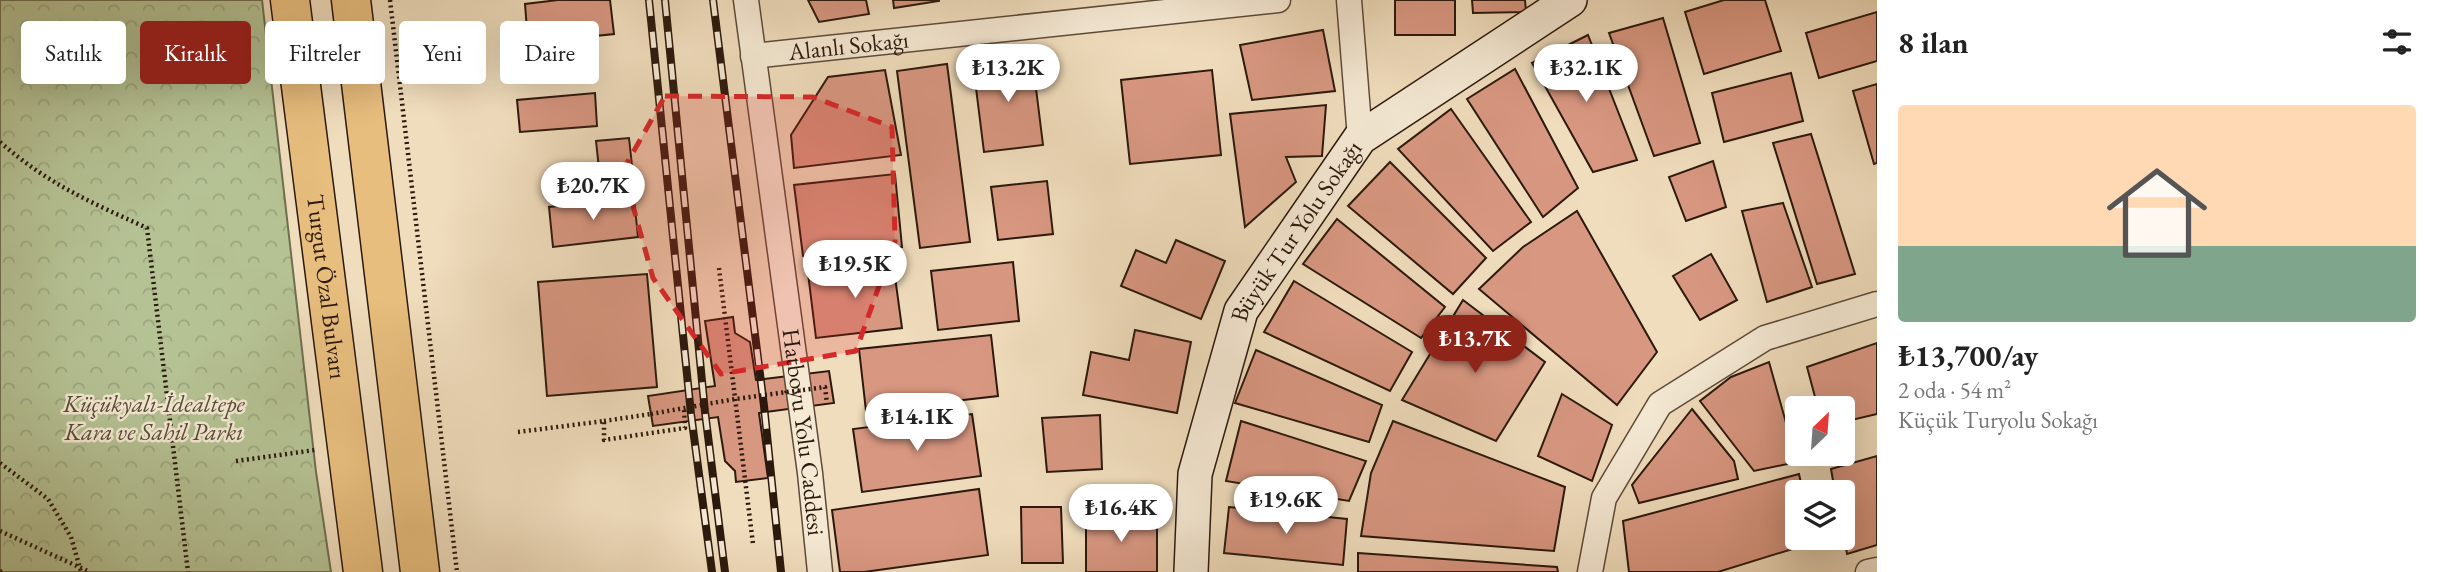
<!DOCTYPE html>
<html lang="tr">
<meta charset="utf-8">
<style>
:root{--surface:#fff;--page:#f2f2f2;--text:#222;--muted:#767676;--accent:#8f2418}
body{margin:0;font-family:"EB Garamond",serif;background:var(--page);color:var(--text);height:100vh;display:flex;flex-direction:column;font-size:26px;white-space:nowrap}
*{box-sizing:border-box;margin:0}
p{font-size:23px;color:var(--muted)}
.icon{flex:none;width:38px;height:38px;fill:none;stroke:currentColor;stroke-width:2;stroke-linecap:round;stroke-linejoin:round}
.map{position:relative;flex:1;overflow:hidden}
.panel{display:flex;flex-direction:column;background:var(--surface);width:560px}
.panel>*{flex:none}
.hud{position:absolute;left:21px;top:21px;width:665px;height:63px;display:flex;gap:14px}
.needle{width:46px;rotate:25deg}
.tools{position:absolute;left:1785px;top:396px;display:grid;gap:14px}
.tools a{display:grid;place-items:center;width:70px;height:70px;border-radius:7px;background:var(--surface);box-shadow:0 7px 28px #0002;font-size:35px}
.price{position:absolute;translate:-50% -60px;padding:0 16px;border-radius:24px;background:#fff;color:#222;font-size:23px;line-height:46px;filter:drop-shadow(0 2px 4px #0008)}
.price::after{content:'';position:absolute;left:50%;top:42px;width:21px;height:16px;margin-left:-10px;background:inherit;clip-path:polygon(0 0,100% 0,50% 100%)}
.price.on{background:var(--accent);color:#fff}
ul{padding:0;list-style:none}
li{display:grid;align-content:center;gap:14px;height:371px;padding:0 21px}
li span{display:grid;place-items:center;height:217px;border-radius:7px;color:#555}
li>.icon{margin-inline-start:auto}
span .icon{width:126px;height:126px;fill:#fffc;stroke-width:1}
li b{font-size:30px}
h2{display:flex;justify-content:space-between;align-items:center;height:84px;padding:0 21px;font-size:30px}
.chip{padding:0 24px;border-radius:7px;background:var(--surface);box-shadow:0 7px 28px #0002;font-size:24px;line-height:63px}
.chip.on{background:var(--accent);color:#fff}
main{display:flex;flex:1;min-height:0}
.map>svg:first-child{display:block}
.forest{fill:url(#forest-crowns);stroke:#706e50;stroke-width:2}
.building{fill:#d89781;stroke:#2c190d;stroke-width:2}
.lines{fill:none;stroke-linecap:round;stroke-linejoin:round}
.street-casing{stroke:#5d4a39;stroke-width:27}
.secondary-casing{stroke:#2c190d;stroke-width:36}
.highway-casing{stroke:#2c190d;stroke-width:41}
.path{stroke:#2c190d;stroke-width:4.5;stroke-dasharray:2 3.5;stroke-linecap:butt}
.street{stroke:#f5e9d4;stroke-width:24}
.secondary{stroke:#f5e9d4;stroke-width:33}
.highway{stroke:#e8be7e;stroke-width:38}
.rail-casing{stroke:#2c190d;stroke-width:8}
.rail{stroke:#f5e9d4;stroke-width:5;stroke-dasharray:16;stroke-linecap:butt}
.path-bridge{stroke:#2c190d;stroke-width:4.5;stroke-dasharray:2 3.5;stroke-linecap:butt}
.marked{fill:#d62828;fill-opacity:0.2;stroke:#d62828;stroke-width:5;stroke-dasharray:14 9;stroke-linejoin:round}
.labels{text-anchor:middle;stroke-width:5;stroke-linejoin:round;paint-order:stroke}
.street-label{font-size:24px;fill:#2c190d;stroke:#f5e9d4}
.park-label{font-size:24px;font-style:italic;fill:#554c36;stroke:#f5e9d4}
</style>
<main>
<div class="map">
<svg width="1877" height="572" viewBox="0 0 1877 572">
<defs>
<pattern id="forest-crowns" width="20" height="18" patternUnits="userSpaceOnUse" patternTransform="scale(1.75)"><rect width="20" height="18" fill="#b5c294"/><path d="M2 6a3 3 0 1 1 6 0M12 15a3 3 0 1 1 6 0" fill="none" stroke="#9ca67e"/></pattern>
</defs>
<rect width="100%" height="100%" fill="#f0ddbd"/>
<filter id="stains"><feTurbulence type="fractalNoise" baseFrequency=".00286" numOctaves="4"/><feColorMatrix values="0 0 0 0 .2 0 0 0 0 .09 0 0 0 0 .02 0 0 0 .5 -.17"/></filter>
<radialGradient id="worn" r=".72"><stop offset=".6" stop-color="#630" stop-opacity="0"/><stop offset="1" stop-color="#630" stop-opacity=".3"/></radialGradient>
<path class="forest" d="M0 0H262L316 472 331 572H0Z"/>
<g class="building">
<path d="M558 0H610L614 34 528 43 525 4Z"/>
<path d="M808 0H866L869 14 819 22Z"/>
<path d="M893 0H939V1L894 8Z"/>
<rect x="1395" y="0" width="60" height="35"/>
<path d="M1472 0H1525L1526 12 1473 13Z"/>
<path d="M1724 0H1765L1781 51 1704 74 1685 12Z"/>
<path d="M1877 12V61L1819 78 1806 33Z"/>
<path d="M1663 18 1700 143 1654 156 1609 33Z"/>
<path d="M1323 30 1335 91 1252 100 1240 45Z"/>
<path d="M1588 35 1637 160 1593 172 1532 63Z"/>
<path d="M1032 56 1043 145 984 152 973 64Z"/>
<path d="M947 64 970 242 920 248 897 71Z"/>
<path d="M1515 69 1578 188 1543 217 1467 99Z"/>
<path d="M885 70 901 155 794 168 791 135 828 77Z"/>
<path d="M1212 70 1221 155 1130 164 1121 80Z"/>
<path d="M1791 73 1803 121 1724 142 1712 93Z"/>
<path d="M1877 84V163L1874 164 1853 91Z"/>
<path d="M595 93 597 126 520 132 517 100Z"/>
<path d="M1326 105 1322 156 1286 157 1296 182 1245 227 1230 114Z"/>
<path d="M1451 109 1531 222 1493 251 1398 149Z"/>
<path d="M1811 134 1855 274 1817 284 1773 143Z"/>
<path d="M629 138 635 193 602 197 596 141Z"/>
<path d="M1713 161 1726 207 1686 221 1669 177Z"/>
<path d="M1390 162 1486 258 1453 294 1348 206Z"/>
<path d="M895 174 902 247 803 256 794 185Z"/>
<path d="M1047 181 1053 234 998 240 991 187Z"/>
<path d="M634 198 638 237 553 247 549 207Z"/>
<path d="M1783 203 1812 287 1767 302 1742 211Z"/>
<path d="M1577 211 1657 352 1617 405 1479 289 1523 247Z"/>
<path d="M1337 219 1445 307 1421 338 1303 264Z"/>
<path d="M1176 240 1225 261 1201 319 1121 286 1136 250 1166 263Z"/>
<path d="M1711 254 1737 300 1700 320 1673 276Z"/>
<path d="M893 262 902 328 816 338 808 273Z"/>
<path d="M1013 262 1019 321 938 330 931 271Z"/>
<path d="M647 274 657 387 547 396 538 282Z"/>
<path d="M1294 281 1412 352 1390 391 1264 332Z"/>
<path d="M1463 300 1545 362 1496 441 1402 400Z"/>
<path d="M733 317 735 333 750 342 756 380 829 371 834 403 759 413 768 478 736 482 735 471 725 461 718 417 653 426 648 396 715 386 705 321Z"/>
<path d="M1135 330 1191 342 1177 413 1083 395 1091 352 1129 360Z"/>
<path d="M991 335 998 396 866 411 859 349Z"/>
<path d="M1877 343V414L1843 422V408H1818L1807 367Z"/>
<path d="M1256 350 1382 405 1369 442 1235 403Z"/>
<path d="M1769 362 1797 462 1754 471 1700 401 1731 377Z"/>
<path d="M1562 394 1612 425 1592 481 1538 456Z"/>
<path d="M1692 409 1734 461 1738 479 1639 503 1632 485Z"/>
<path d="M972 414 981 476 862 492 853 429Z"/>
<path d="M1100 415 1102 469 1047 472 1042 418Z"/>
<path d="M1241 421 1366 461 1349 501 1226 481Z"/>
<path d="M1393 421 1565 487 1554 551 1361 536 1371 473Z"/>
<path d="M1877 456V545L1847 554 1843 531V492H1835L1831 469Z"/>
<path d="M1799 474 1803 492H1797V537H1813L1815 542 1718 572H1629L1623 521Z"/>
<path d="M979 489 988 555 864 572H840L832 510Z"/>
<path d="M1021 507H1061L1063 563H1022Z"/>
<path d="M1229 507 1347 519 1343 565 1224 553Z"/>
<path d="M1086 516 1157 517V572H1086Z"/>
<path d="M1358 553 1557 567 1558 572H1358Z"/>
</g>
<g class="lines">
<defs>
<g id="street">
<path id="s1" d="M746 0 810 473 820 572"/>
<path d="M1349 0 1360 138"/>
<path id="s2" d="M753 56 1278 0"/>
<path d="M1590 572 1604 498 1660 404 1765 338 1877 304"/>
<path d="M1868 572 1877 570"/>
</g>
<g id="secondary">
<path id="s3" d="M1191 572 1195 474 1241 311 1360 138 1570 0"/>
</g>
<g id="highway">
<path id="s4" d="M290 0 363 572"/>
<path d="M351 0 420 572"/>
</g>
</defs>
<use href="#street" class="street-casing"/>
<use href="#secondary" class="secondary-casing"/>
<use href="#highway" class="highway-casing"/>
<g class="path">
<path d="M390 0 457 572"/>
<path d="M0 142C48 184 90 202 147 228L188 572"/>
<path d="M719 268 753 544"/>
<path d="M604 421 651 414"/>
<path d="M518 432 604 421V440L685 428 684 408"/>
<path d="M236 461 315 450"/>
<path d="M0 463 48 499 71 537 81 572"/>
<path d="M0 531 90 572"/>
<path d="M0 571 2 572"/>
</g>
<use href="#street" class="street"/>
<use href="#secondary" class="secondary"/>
<use href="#highway" class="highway"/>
<defs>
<g id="rail">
<path d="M649 0 691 414 712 572"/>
<path d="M665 0 705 412 725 572"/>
<path d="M713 0 764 406 781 572"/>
</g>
</defs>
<use href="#rail" class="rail-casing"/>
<use href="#rail" class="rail"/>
<path class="path-bridge" d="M651 414 735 399 825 387 827 404"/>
</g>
<path class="marked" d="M665 96 813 97 892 127 895 241 856 351 721 374 653 278 623 170Z"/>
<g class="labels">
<g class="street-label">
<text dy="8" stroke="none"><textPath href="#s2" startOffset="96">Alanlı Sokağı</textPath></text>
<text dy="8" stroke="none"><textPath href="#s3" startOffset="364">Büyük Tur Yolu Sokağı</textPath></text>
<text dy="8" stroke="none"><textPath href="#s4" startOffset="289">Turgut Özal Bulvarı</textPath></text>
<text dy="8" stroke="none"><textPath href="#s1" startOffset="436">Hatboyu Yolu Caddesi</textPath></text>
</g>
<g class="park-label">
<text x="154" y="412">Küçükyalı-İdealtepe<tspan x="154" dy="28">Kara ve Sahil Parkı</tspan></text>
</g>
</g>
<rect width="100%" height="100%" filter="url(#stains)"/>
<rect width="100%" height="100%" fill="url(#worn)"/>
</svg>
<div class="tools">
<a><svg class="needle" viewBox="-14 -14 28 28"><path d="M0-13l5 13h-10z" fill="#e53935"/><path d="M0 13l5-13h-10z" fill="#767676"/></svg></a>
<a><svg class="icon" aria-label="layers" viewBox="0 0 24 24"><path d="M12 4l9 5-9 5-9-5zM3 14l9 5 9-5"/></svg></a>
</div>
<b class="price" style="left:1008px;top:104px">₺13.2K</b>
<b class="price" style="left:1586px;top:104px">₺32.1K</b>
<b class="price" style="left:593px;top:222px">₺20.7K</b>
<b class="price" style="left:855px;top:300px">₺19.5K</b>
<b class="price on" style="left:1475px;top:375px">₺13.7K</b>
<b class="price" style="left:917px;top:453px">₺14.1K</b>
<b class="price" style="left:1286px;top:536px">₺19.6K</b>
<b class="price" style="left:1121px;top:544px">₺16.4K</b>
<div class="hud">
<a class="chip">Satılık</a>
<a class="chip on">Kiralık</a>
<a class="chip">Filtreler</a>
<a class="chip">Yeni</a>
<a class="chip">Daire</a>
</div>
</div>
<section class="panel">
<h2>8 ilan<svg class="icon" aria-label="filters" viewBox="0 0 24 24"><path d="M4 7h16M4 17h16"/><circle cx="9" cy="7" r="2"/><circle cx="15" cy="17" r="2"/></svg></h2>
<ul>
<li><span style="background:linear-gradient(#ffd9b3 65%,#7fa58c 0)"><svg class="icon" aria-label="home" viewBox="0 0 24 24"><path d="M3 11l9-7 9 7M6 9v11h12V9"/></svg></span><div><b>₺13,700/ay</b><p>2 oda · 54 m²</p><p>Küçük Turyolu Sokağı</p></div></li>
</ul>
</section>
</main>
